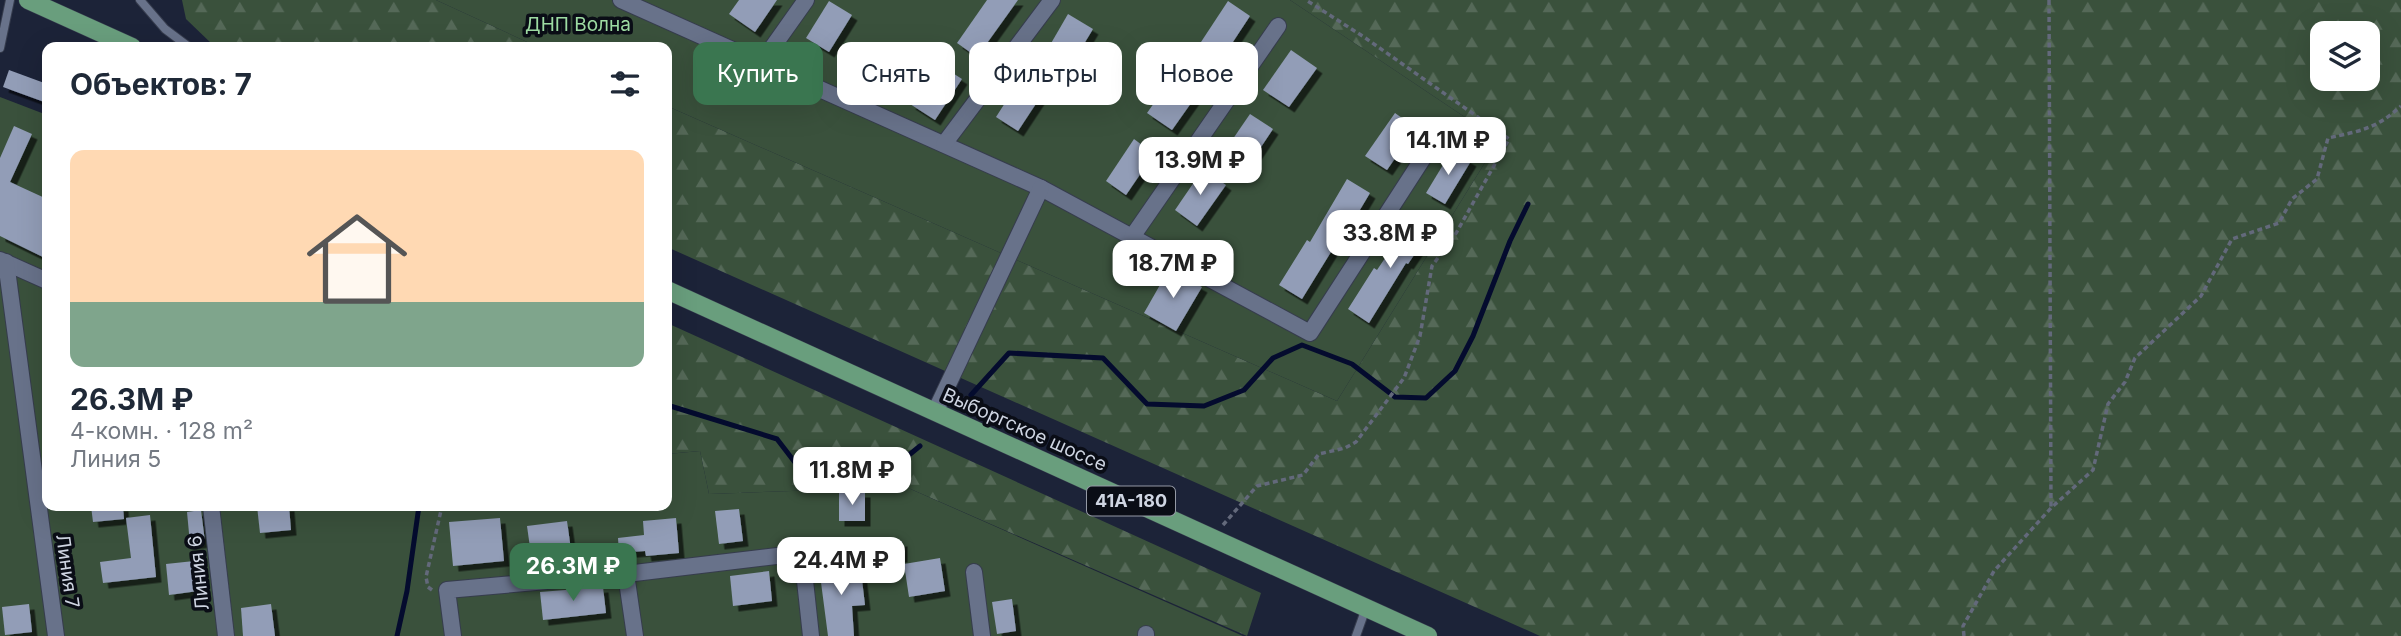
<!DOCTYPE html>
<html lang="ru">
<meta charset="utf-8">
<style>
:root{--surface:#fff;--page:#f2f2f3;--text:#1f2937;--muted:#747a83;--line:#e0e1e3;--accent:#3a7650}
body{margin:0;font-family:Inter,sans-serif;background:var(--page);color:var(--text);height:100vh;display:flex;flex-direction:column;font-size:26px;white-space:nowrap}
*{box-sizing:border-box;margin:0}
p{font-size:23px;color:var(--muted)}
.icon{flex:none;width:38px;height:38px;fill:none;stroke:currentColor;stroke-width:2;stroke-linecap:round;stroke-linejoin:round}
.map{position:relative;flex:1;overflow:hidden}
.details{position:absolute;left:42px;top:42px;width:630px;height:469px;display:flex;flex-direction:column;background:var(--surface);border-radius:14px;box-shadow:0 7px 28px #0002}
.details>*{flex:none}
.guide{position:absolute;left:693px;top:42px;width:665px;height:63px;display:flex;gap:14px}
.fabs{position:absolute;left:2310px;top:21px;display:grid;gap:14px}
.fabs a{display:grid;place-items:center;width:70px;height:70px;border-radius:14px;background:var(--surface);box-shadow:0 7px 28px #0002;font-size:35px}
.price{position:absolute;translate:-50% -60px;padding:0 16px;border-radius:14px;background:#fff;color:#222;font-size:23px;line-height:46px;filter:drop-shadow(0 2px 4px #0008)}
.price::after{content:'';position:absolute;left:50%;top:42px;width:21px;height:16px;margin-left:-10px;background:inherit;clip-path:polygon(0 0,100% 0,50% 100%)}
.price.selected{background:var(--accent);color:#fff}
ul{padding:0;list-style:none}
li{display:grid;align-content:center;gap:14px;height:371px;padding:0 28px}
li+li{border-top:2px solid var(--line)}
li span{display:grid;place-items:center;height:217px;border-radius:14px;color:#555}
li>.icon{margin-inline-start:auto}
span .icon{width:126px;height:126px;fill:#fffc;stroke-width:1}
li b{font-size:30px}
h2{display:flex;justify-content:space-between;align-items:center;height:84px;padding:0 28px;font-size:30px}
.tag{padding:0 24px;border-radius:14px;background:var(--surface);box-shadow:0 7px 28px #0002;font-size:24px;line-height:63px}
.tag.selected{background:var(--accent);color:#fff}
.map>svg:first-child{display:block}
.forest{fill:url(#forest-firs);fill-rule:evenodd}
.garden{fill:#3a513c}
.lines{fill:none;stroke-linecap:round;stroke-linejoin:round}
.stream{stroke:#040b2e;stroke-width:5}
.building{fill:#929db7;filter:url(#shadow)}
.service-casing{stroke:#363c4d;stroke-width:10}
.minor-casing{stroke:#363c4d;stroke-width:18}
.primary-casing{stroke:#363c4d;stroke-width:19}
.path{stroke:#63697b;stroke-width:3.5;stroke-dasharray:5 3.5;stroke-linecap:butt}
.service{stroke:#68728a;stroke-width:8}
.minor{stroke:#68728a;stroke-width:16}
.primary{stroke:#699e7d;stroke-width:18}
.labels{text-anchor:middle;stroke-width:7;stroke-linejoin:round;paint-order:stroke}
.shield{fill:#0a0d16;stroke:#9499a5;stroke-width:2}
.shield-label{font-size:18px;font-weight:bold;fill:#cfd5e2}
.park-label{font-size:19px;fill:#9edca3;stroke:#0a0d16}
.street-label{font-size:19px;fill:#cfd5e2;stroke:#0a0d16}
</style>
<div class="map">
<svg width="2401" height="636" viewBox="0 0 2401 636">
<defs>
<pattern id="forest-firs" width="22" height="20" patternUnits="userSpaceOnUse" patternTransform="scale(1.75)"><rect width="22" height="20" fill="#3a513c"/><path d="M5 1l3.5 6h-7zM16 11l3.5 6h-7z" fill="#556958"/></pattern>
<filter id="shadow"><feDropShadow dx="5.5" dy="5.5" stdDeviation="0" flood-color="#0009"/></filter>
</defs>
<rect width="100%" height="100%" fill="#1c2338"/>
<g class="forest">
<path d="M182 0H436L538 47H219L212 44 186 19Z"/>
<path d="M1290 0H2401V636H1540L667 247V106L1337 401 1499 140ZM2322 33H2368V79H2322Z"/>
<path d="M667 323 1261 593 1247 636 906 487 709 494 700 451 667 454Z"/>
</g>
<g class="garden">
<path d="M436 0H1290L1499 140 1337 401 667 106V47H538Z"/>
<path d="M0 97 47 115V506H667V454L700 451 709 494 906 487 1243 636H0Z"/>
</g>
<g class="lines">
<g class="stream">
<path d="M971 395 1009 353 1103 358 1147 404 1204 406 1244 390 1273 358 1302 345 1352 364 1395 397 1426 398 1455 371 1473 336 1510 241 1528 204"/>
<path d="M667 405 777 439 810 482 871 486 920 446"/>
<path d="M397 636 407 591 419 506"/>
</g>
</g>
<g class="building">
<path d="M739 0H777L755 32 729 14Z"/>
<path d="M987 0H1018L977 57 957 43Z"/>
<path d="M829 1 852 15 829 52 806 38Z"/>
<path d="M1228 1 1250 16 1223 57 1201 42Z"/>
<path d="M1068 14 1093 29 1070 67 1046 52Z"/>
<path d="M1291 50 1317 68 1289 107 1263 90Z"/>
<path d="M937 63 962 79 935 120 910 104Z"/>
<path d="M9 70 47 84V103L3 87Z"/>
<path d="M1025 72 1047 87 1018 131 996 117Z"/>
<path d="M1176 72 1201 89 1172 130 1147 113Z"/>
<path d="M1395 113 1416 128 1387 170 1365 156Z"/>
<path d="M1250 114 1273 129 1249 165 1226 149Z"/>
<path d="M14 126 32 134 10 182 47 199V259L0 236V158Z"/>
<path d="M1134 139 1154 154 1126 195 1106 181Z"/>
<path d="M1452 150 1471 161 1445 204 1426 193Z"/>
<path d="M1203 169 1226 185 1197 226 1175 210Z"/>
<path d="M1347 179 1370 193 1342 240 1339 239 1302 299 1279 285 1307 240 1310 242Z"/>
<path d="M1414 215 1433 227 1408 264 1406 263 1369 323 1348 309 1374 268 1377 270Z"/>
<path d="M1169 269 1202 287 1176 331 1144 313Z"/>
<rect x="839" y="492" width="26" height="29"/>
<path d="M91 506H123L124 519 93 522Z"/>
<path d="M257 506H289L291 530 260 533Z"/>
<path d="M739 509 743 541 719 544 715 511Z"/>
<path d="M201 510 205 542 190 544 187 512Z"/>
<path d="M150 515 156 577 103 583 100 562 131 558 126 518Z"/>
<path d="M500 518 504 561 453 566 449 522Z"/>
<path d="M676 518 679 553 646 556 645 551 619 553 618 538 644 535 643 521Z"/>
<path d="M567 521 572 557 532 562 527 526Z"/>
<path d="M902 541V557L881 558 880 542Z"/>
<path d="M940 558 945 591 909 597 904 564Z"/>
<path d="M194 561 198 591 169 595 166 564Z"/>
<path d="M860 563 865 605 852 606 854 636H828L819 567Z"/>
<path d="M769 571 772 601 733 606 730 576Z"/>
<path d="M603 587 606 613 543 620 540 592Z"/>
<path d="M1012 599 1016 631 997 634 992 602Z"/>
<path d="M29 604 32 632 5 635 2 607Z"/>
<path d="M271 604 275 636H243L241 608Z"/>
</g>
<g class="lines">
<defs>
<g id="service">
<path d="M140 0 165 29 189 47"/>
<path d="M0 48 10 0"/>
<path d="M1356 636 1366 608"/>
</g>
<g id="minor">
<path d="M621 0 1041 188 1310 333 1438 135"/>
<path d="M762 62 806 0"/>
<path d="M944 144 1052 0"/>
<path d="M1132 237 1278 26"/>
<path d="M0 260 47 281"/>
<path d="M6 262 56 636"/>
<path d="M935 412 1041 188"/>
<path d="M211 506 226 636"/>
<path d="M974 572 982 636"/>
<path d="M626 574 635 636"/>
<path d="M1146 634V636"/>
<path d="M453 636 447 590 626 574 802 553 811 636"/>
</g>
<g id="primary">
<path d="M28 0 132 47"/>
<path d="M667 290 1428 636"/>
</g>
</defs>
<use href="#service" class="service-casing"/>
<use href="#minor" class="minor-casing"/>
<use href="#primary" class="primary-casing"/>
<g class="path">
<path d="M2049 0 2051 508"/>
<path d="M1223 525 1257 486 1303 475 1319 454 1345 448 1356 442 1404 378 1420 336 1432 266 1455 235 1509 139 1364 37 1306 0"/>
<path d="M432 590 428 587 426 577 442 506"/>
<path d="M1964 636 1963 626 1994 571 2051 508 2093 470 2108 404 2125 382 2135 358 2201 296 2232 239 2279 223 2292 199 2317 179 2328 138C2360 131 2376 129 2401 106"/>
</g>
<use href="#service" class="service"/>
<use href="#minor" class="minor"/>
<use href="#primary" class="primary"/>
</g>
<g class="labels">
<rect class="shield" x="1087" y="486.5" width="88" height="29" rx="5"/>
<g class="shield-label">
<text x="1131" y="507">41А-180</text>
</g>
<g class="park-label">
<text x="578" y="31">ДНП Волна</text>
</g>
<g class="street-label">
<text transform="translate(1025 429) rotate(24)" y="7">Выборгское шоссе</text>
<text transform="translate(68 571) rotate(82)" y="7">Линия 7</text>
<text transform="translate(198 573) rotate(-96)" y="7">Линия 6</text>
</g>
</g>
</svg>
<div class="fabs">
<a><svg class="icon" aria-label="layers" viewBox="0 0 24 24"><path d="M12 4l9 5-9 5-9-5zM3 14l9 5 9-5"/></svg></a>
</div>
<b class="price" style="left:1448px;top:177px">14.1M ₽</b>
<b class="price" style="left:1200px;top:197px">13.9M ₽</b>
<b class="price" style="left:1390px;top:270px">33.8M ₽</b>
<b class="price" style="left:1173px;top:300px">18.7M ₽</b>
<b class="price" style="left:852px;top:507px">11.8M ₽</b>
<b class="price" style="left:841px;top:597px">24.4M ₽</b>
<b class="price selected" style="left:573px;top:603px">26.3M ₽</b>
<div class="guide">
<a class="tag selected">Купить</a>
<a class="tag">Снять</a>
<a class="tag">Фильтры</a>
<a class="tag">Новое</a>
</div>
<section class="details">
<h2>Объектов: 7<svg class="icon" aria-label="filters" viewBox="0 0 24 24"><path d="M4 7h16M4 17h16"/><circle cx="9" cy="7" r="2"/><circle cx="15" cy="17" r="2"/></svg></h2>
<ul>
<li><span style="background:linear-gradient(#ffd9b3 70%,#7fa58c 0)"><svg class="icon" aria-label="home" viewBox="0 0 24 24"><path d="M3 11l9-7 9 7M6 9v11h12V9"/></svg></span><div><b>26.3M ₽</b><p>4-комн. · 128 m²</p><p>Линия 5</p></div></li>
</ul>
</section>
</div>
